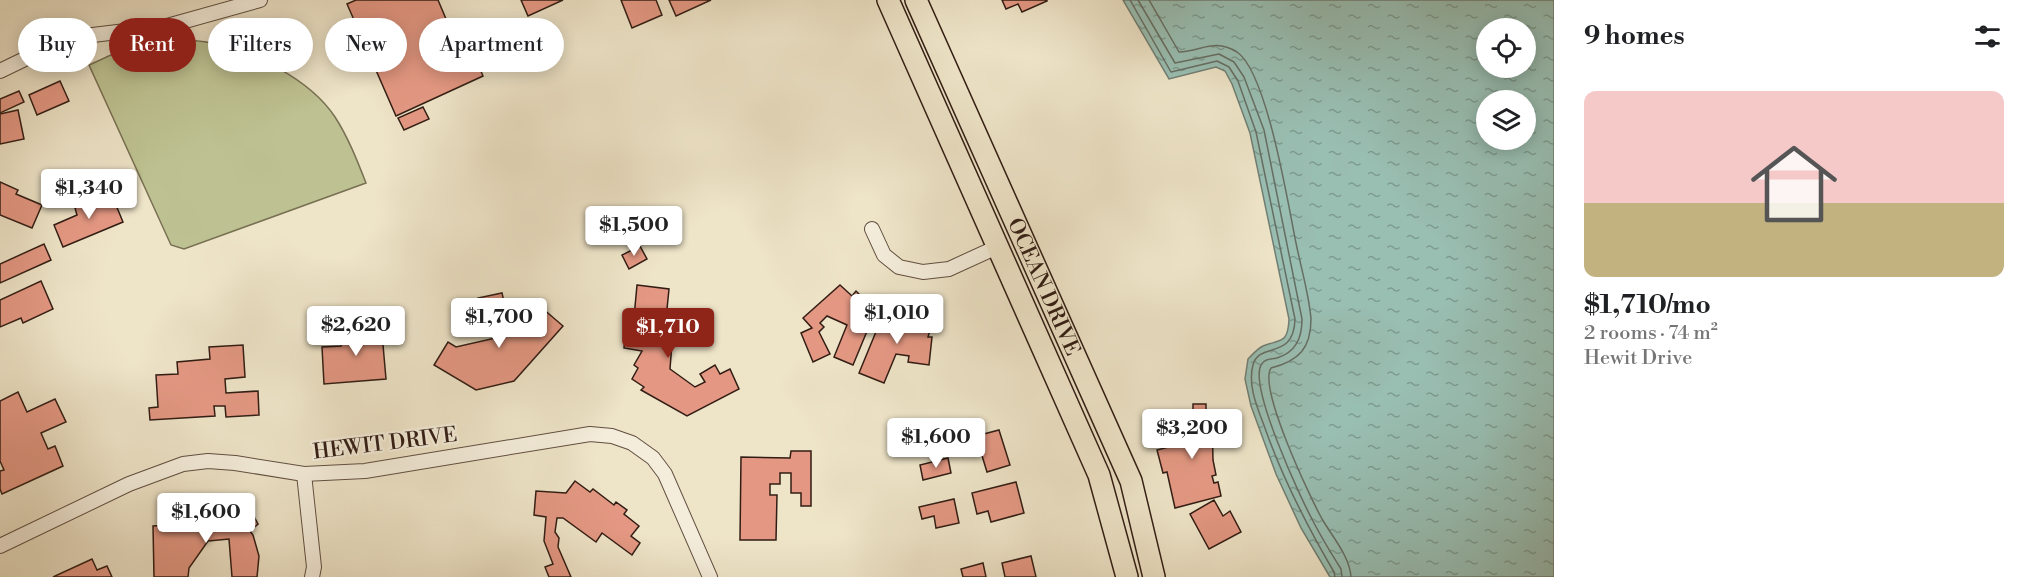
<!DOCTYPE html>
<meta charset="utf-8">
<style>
:root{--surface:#fff;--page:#f6f6f6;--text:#202124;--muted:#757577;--accent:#8f2418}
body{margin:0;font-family:"Libre Bodoni",serif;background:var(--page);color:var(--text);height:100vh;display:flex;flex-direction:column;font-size:22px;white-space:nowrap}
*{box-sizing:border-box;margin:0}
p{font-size:20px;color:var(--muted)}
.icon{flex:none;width:33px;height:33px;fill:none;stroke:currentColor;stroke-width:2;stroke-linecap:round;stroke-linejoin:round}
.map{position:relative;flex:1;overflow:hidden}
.panel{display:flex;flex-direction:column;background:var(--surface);width:480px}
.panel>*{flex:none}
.hud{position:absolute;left:18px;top:18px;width:570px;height:54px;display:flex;gap:12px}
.fabs{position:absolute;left:1476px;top:18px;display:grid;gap:12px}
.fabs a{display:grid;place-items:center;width:60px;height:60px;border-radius:50%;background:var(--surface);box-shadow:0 3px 15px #0003;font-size:30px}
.price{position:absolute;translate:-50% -51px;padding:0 14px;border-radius:6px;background:#fff;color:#222;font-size:20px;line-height:39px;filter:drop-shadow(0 2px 3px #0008)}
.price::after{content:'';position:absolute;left:50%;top:36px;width:18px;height:14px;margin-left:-9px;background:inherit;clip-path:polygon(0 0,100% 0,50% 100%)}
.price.active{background:var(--accent);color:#fff}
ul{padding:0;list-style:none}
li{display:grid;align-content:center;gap:12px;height:318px;padding:0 30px}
li span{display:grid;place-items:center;height:186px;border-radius:12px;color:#555}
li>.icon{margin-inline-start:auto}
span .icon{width:108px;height:108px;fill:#fffc;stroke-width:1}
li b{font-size:26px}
h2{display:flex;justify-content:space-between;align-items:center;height:72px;padding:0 30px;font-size:26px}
.pill{padding:0 21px;border-radius:27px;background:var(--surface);box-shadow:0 3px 15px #0003;font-size:21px;line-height:54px}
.pill.active{background:var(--accent);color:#fff}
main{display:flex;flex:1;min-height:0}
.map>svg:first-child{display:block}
.green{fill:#bec292;stroke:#787053;stroke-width:1.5}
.water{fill:url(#water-ripples);stroke:#707e73;stroke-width:1.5;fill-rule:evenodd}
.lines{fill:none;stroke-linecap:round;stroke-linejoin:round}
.shore{stroke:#666e64;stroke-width:1.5}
.building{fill:#e49883;stroke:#321d14;stroke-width:1.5}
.street-casing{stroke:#614f41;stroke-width:16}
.primary-casing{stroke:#321d14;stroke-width:24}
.street{stroke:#f4eddb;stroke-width:14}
.primary{stroke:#eee4c8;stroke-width:21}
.labels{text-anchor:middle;stroke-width:4.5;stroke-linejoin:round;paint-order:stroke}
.street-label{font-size:21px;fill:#321d14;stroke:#f4eddb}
</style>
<main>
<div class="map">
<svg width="1554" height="577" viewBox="0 0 1554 577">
<defs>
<pattern id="water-ripples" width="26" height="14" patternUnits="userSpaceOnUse" patternTransform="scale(1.5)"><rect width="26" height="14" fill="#99bfb3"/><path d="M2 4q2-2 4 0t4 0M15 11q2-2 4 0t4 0" fill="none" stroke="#7d9b90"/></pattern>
</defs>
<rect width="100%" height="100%" fill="#eee4c8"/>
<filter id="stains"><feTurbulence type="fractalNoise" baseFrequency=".00333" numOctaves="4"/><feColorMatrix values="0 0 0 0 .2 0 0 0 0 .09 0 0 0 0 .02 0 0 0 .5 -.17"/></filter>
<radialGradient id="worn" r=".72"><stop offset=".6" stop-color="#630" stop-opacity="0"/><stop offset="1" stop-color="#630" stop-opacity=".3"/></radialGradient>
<path class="green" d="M170 40C182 40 195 40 206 42 250 49 310 79 335 117 348 137 357 160 366 183L184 249 171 245 89 65 126 48Z"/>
<path class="water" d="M1123 0H1554V577H1330L1301 528 1276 474 1251 406 1245 379 1248 359C1252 355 1257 349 1263 346 1282 339 1288 343 1289 319L1250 133 1232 84 1225 71 1216 67 1169 79ZM1486 28H1526V68H1486ZM1486 100H1526V140H1486Z"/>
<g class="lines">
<g class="shore">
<path d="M1130 0 1171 72 1217 61 1229 67 1238 81 1256 132 1295 319C1294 361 1259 341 1253 365 1247 387 1259 411 1266 431 1284 481 1307 526 1334 572L1335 577"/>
<path d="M1138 0 1175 63 1219 54 1234 62 1244 77 1264 130 1302 319C1302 338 1296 352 1277 358 1271 359 1264 359 1261 365 1249 387 1300 497 1313 521 1321 537 1331 553 1341 569L1342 577"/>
<path d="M1149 0 1179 52C1202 51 1214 38 1237 52 1267 72 1288 204 1296 243 1301 268 1309 294 1311 319 1311 348 1299 361 1271 368 1258 388 1310 497 1322 519 1332 536 1350 557 1351 577"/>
</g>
</g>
<g class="building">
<path d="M356 0H438L449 26 460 22 483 76 396 116 347 4Z"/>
<path d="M521 0H563L528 16Z"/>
<path d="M621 0H656L662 15 632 28Z"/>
<path d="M669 0H711L676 16Z"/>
<path d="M1002 0H1047V1L1022 12 1018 4 1006 9Z"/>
<path d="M60 81 69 101 37 115 29 95Z"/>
<path d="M19 91 24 102 0 113V99Z"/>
<path d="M423 107 429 119 404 130 398 118Z"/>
<path d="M18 110 24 139 0 144V114Z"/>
<path d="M0 182 18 190 16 194 42 205 32 228 0 215Z"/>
<path d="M111 193 123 222 63 247 54 225 77 215 75 208Z"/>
<path d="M44 244 51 260 0 283V264Z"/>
<path d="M640 246 647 259 629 269 622 255Z"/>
<path d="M41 281 53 309 23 323 21 318 0 327V300Z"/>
<path d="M637 285 669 289 665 329 673 330 670 369 695 387 705 382 700 374 715 365 720 374 730 369 739 389 687 416 641 390 644 387 632 379 638 368 634 365 642 351 624 348 626 327 633 328Z"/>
<path d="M840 285 852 296 856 291 868 303 861 309 860 315 870 324 853 365 834 357 847 325 827 316 820 323 824 327 819 332 830 354 813 362 801 333 812 328 803 318Z"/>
<path d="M502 293 509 324 515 323 517 333 542 308 563 326 514 381 476 390 434 365 448 342 456 347 500 337 494 309 481 312 478 298Z"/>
<path d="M887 311 898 312 899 317 925 320 931 327 928 337H932L929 365 908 362 909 356 896 354 884 383 859 373 880 322H885Z"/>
<path d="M381 322 386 379 324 384 322 347 341 346 340 337 361 335 360 324Z"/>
<path d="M243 345 245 377 225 379 226 393 258 391 259 415 226 417 225 406H214L215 416 150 420 149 408 158 407 156 375 178 374 177 362 210 359 209 347Z"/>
<path d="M18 392 27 412 55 399 66 422 41 433 48 449 55 446 63 466 2 494 0 489V471L4 470 0 461V401Z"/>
<path d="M1193 404H1206V410H1212L1213 460 1216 475 1212 476 1214 483 1218 482 1221 496 1175 508 1167 472 1163 473 1157 450 1184 443 1185 410H1193Z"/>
<path d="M999 430 1010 465 987 472 976 436Z"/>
<path d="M791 451H811V506H801V493H791V473H780V484H770V495H777L776 540H740L741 457 790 458Z"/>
<path d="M948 458 951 473 923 480 920 465Z"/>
<path d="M575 481 590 492 593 489 614 505 616 502 627 510 624 514 639 526 631 536 640 543 632 555 602 533 596 542 563 518H557L555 532 559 538 558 547 571 577H549L545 567 553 564 544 541 546 517 534 515 536 491 566 493Z"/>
<path d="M1016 482 1024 513 991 522 988 511 977 514 972 493Z"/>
<path d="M954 499 959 523 936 528 934 516 922 519 919 507Z"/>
<path d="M1214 500 1223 516 1230 511 1241 532 1209 549 1190 514Z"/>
<path d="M252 513 258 524 250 531 253 535 259 556 257 577H232L229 539 208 541 189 568 188 577H154L153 526 192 524 191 517Z"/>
<path d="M1031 556 1036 577H1005L1002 563Z"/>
<path d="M92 559 97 570 107 566 112 577H53Z"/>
<path d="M983 563 986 577H963L961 569Z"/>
</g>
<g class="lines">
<defs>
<g id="street">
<path d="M0 71 68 38 167 26 260 0"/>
<path d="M872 229 884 255 899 267 923 272 949 269 997 247"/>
<path d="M304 474 314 567 312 577"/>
<path d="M0 546 129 484 183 464 208 461 235 463 304 474 365 471 590 434 612 436 632 443 653 458 665 474 710 577"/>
</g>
<g id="primary">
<path d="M888 0 1099 475 1127 577"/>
<path id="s1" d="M916 0 1131 481 1154 577"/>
</g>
</defs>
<use href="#street" class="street-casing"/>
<use href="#primary" class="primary-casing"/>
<use href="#street" class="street"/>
<use href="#primary" class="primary"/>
</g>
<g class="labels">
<g class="street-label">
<text dy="7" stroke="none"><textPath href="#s1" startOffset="314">OCEAN DRIVE</textPath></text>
<text transform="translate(385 443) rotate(-7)" y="7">HEWIT DRIVE</text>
</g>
</g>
<rect width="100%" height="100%" filter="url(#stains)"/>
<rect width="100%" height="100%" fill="url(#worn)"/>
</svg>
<div class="fabs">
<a><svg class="icon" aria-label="locate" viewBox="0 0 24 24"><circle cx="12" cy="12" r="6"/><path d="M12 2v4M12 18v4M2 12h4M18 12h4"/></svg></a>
<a><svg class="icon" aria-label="layers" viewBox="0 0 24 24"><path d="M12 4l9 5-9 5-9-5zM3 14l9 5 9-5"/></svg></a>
</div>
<b class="price" style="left:89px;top:220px">$1,340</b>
<b class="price" style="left:634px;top:257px">$1,500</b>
<b class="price" style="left:897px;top:345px">$1,010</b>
<b class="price" style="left:499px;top:349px">$1,700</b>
<b class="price" style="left:356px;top:357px">$2,620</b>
<b class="price active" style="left:668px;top:359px">$1,710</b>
<b class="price" style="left:1192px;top:460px">$3,200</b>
<b class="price" style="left:936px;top:469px">$1,600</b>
<b class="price" style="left:206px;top:544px">$1,600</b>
<div class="hud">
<a class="pill">Buy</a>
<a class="pill active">Rent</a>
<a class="pill">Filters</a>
<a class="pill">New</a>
<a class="pill">Apartment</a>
</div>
</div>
<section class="panel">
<h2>9 homes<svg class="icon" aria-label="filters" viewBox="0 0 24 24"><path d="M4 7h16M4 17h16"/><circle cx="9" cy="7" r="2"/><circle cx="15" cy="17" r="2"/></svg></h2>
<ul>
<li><span style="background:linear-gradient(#f6c9c9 60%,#c2b280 0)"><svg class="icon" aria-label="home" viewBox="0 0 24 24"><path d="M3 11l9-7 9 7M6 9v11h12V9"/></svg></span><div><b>$1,710/mo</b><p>2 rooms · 74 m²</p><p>Hewit Drive</p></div></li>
</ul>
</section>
</main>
